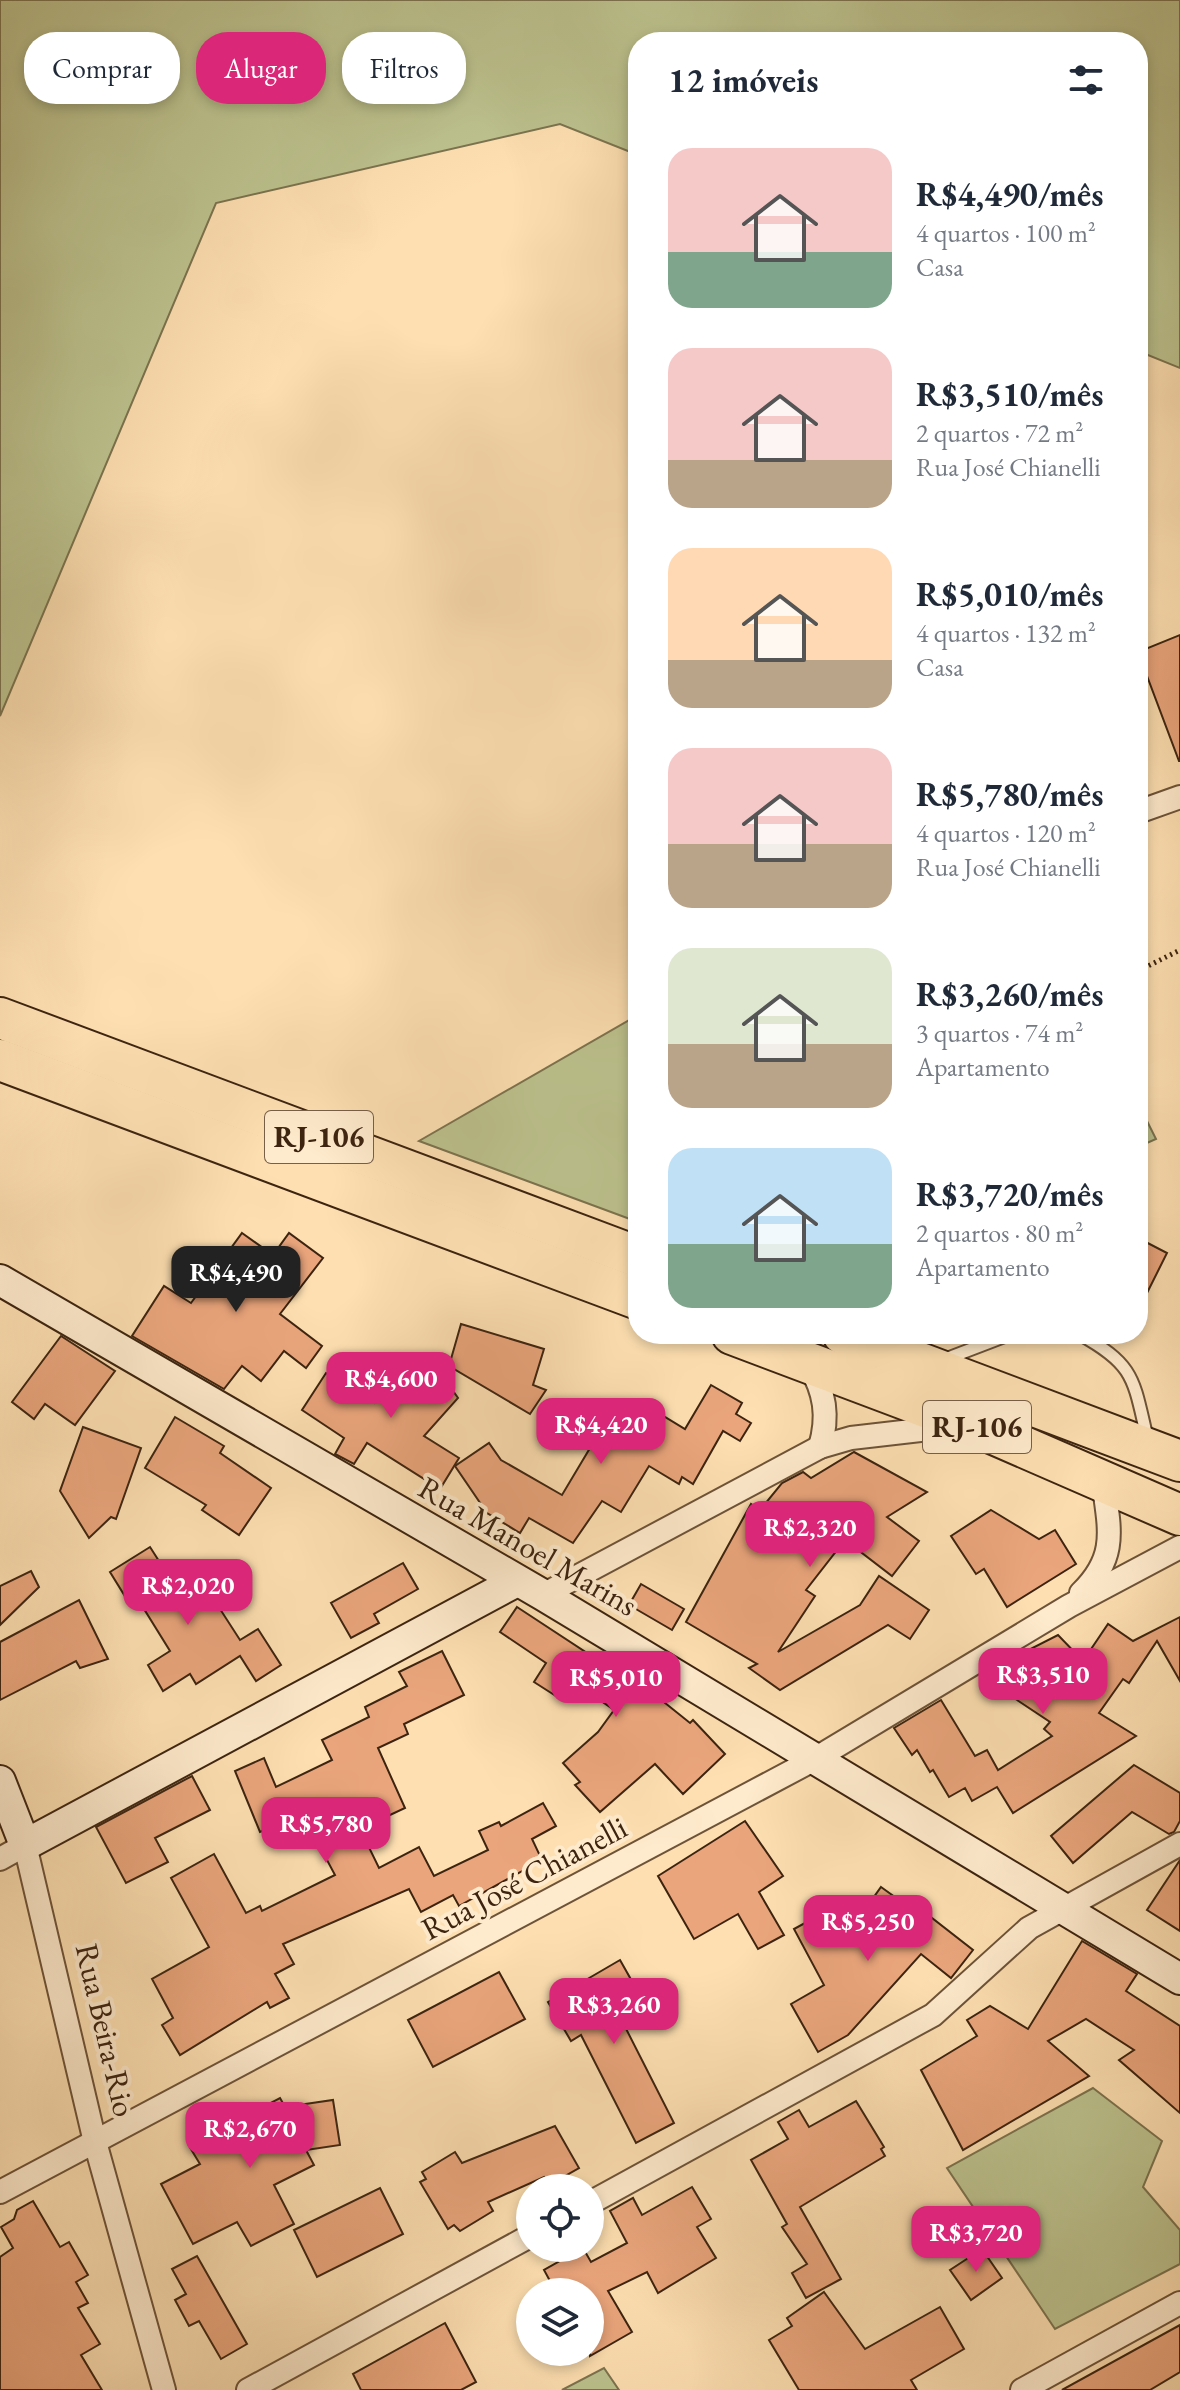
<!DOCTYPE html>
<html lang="pt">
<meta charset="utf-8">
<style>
:root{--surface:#fff;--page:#f6f6f7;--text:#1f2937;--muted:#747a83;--accent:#db2777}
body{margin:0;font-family:"EB Garamond",serif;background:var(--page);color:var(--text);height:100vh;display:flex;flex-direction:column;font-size:30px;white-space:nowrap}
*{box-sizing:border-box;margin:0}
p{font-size:26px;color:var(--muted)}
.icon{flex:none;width:44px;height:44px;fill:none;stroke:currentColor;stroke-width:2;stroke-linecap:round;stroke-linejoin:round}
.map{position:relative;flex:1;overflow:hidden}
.details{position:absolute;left:628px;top:32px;width:520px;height:1312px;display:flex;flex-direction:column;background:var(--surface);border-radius:32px;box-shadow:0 4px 12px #0003}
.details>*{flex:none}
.banner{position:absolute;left:24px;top:32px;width:484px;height:72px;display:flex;gap:16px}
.controls{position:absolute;left:516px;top:2174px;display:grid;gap:16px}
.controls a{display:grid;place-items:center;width:88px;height:88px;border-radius:50%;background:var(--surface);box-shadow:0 4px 12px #0003;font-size:40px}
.price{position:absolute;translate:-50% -68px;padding:0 18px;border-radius:16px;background:var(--accent);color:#fff;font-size:26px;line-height:52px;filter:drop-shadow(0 2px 4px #0008)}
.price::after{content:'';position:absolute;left:50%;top:48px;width:24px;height:18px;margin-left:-12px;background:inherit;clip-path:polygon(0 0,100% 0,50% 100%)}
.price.current{background:#222;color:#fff}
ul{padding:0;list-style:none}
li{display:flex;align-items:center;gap:24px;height:200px;padding:0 40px}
li span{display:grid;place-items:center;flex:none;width:224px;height:160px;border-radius:24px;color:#555}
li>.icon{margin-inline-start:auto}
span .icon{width:96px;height:96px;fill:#fffc;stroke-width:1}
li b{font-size:34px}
h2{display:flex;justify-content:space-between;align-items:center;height:96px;padding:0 40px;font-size:34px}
.chip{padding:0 28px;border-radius:32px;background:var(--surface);box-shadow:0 4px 12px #0003;font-size:28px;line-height:72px}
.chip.current{background:var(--accent);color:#fff}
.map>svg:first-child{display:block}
.green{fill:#bcc28e;stroke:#7c734f;stroke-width:2}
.building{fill:#eaa57c;stroke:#3d2410;stroke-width:2}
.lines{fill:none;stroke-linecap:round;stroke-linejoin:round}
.lane-casing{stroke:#6d5338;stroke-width:15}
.street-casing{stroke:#6d5338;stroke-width:26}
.secondary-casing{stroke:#3d2410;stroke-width:34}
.highway-casing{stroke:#3d2410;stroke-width:44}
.path{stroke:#3d2410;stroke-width:5;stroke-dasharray:2 4;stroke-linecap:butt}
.lane{stroke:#feeacc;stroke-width:11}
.street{stroke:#feeacc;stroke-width:22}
.secondary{stroke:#feeacc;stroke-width:30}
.highway{stroke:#fddfb1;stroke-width:40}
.labels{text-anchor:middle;stroke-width:8;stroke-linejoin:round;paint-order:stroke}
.shield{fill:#feeacc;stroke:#775f48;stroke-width:2}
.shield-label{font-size:30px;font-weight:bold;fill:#3d2410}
.street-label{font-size:32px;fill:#3d2410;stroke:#feeacc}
</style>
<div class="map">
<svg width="1180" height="2390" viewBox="0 0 1180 2390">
<rect width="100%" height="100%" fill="#fddfb1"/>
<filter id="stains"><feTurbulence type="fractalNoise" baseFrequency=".0025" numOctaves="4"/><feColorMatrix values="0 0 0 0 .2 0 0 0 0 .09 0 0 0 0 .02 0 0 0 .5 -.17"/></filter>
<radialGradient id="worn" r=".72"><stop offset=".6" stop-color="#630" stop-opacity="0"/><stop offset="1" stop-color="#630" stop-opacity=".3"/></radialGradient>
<g class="green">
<path d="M0 0H1180V368L1138 351V42H638V155L560 124 216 203 0 716Z"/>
<path d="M638 1015V1222L419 1141Z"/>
<path d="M1138 1103 1156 1139 1138 1147Z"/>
<path d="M1093 2088 1162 2141 1143 2187 1180 2230V2264L1055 2329 947 2168Z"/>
<path d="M604 2368 619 2390H562Z"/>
</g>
<g class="building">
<path d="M1180 635V761H1179L1138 652Z"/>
<path d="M242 1233 273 1255 289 1233 323 1258 280 1314 322 1346 306 1368 284 1351 261 1381 242 1366 224 1389 132 1336 164 1286 191 1303Z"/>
<path d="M1138 1238 1167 1253 1138 1311Z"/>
<path d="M461 1324 544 1349 533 1385 546 1390 530 1414 449 1366Z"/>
<path d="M61 1336 115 1371 75 1425 45 1404 34 1419 12 1402Z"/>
<path d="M429 1357 458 1398 424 1436 459 1458 440 1489 367 1443 354 1464 335 1454 344 1438 302 1410 326 1373 374 1403 412 1359 421 1367Z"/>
<path d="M711 1385 742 1403 736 1414 751 1423 740 1441 723 1431 693 1484 682 1477 679 1484 649 1466 621 1512 602 1501 573 1543 529 1518 520 1533 487 1513 455 1466 489 1443 501 1460 562 1495 590 1448 545 1420 584 1407 644 1442 660 1414 685 1429Z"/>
<path d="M175 1417 224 1446 220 1453 271 1488 239 1535 202 1510 206 1505 145 1468Z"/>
<path d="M83 1427 141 1448 116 1519 111 1517 89 1538 60 1491Z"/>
<path d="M854 1452 927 1492 887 1517 919 1541 892 1576 845 1540 806 1590 815 1596 778 1652 860 1605 879 1576 929 1610 910 1639 888 1625 780 1690 749 1668 757 1664 686 1622 751 1504 760 1510 782 1483 803 1472 811 1478Z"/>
<path d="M991 1510 1039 1539 1055 1530 1076 1564 1007 1607 984 1569 976 1574 951 1536Z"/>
<path d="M150 1547 189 1608 211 1595 240 1640 258 1629 281 1665 256 1681 240 1656 196 1684 190 1674 163 1691 148 1665 170 1651 139 1601 131 1606 110 1572Z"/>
<path d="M403 1563 418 1589 374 1614 379 1623 351 1638 331 1603Z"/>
<path d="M31 1571 39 1587 0 1625V1586Z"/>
<path d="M641 1584 684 1609 672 1630 629 1605Z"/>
<path d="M79 1600 108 1659 80 1668 76 1661 0 1700V1642Z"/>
<path d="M517 1607 604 1664 609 1656 632 1670 629 1674 690 1723 693 1720 725 1754 683 1794 655 1764 600 1812 575 1785 580 1782 563 1763 598 1732 614 1710 571 1680 559 1698 534 1682 546 1663 500 1632Z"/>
<path d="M1180 1617V1681L1157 1641 1129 1683 1123 1679 1099 1713 1136 1736 1013 1813 997 1787 972 1801 965 1788 949 1797 933 1770 930 1772 917 1750 912 1755 894 1728 941 1700 975 1756 987 1750 998 1770 1052 1736 1044 1729 1050 1722 993 1684 1009 1660 1058 1635 1083 1661 1108 1624 1133 1641Z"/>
<path d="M442 1651 464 1695 404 1724 408 1734 378 1748 405 1808 360 1829 379 1868 419 1847 434 1876 488 1850 479 1831 499 1822 501 1826 543 1803 556 1826 532 1839 542 1860 459 1906 453 1895 421 1912 409 1889 283 1944 294 1964 275 1974 289 1998 270 2008 267 2002 180 2055 162 2025 173 2018 152 1979 209 1947 171 1878 214 1854 246 1913 260 1906 262 1911 335 1875 303 1815 260 1832 235 1771 264 1758 276 1787 332 1760 322 1740 369 1717 365 1707 407 1686 399 1672Z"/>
<path d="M1134 1765 1180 1793V1821L1174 1832 1169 1834 1132 1812 1073 1863 1051 1836Z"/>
<path d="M192 1776 210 1810 155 1838 168 1862 126 1883 96 1827Z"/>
<path d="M745 1821 783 1876 759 1892 784 1935 758 1949 738 1914 694 1939 658 1876Z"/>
<path d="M1180 1860V1931L1147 1910Z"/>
<path d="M881 1887 920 1915 923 1911 973 1950 951 1978 921 1954 848 2035 818 2052 791 2004 824 1985 794 1929 825 1912 842 1942Z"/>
<path d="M1082 1941 1137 1974 1126 1991 1180 2026V2113L1119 2060 1134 2050 1086 2019 1048 2041 1089 2076 963 2150 921 2070 977 2036 967 2020 990 2006 1028 2029Z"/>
<path d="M620 1960 642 1999 618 2013 674 2123 636 2143 581 2035 571 2041 548 2002Z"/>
<path d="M499 1972 525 2019 433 2067 408 2020Z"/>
<path d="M280 2098 285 2107 333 2100 340 2145 306 2150 314 2165 274 2185 294 2224 251 2246 237 2222 193 2244 161 2184 200 2164 189 2146Z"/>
<path d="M856 2101 884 2147 881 2149 885 2156 800 2207 841 2279 806 2298 792 2273 807 2264 782 2227 787 2224 751 2160 788 2139 778 2122 799 2110 809 2127Z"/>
<path d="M555 2126 579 2168 549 2185 544 2177 488 2202 493 2211 460 2231 454 2225 448 2229 420 2182 426 2179 422 2172 455 2152 462 2163Z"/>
<path d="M692 2187 711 2219 697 2227 716 2258 658 2293 647 2272 608 2291 632 2332 590 2356V2292H556L544 2270 583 2248 591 2262 627 2243 610 2211 633 2198 642 2215Z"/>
<path d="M380 2188 403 2234 317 2277 294 2230Z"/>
<path d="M33 2201 60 2247 69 2242 88 2275 76 2282 88 2303 78 2308 100 2344 81 2355 102 2390H0V2257L13 2248 1 2227 14 2219 17 2210Z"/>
<path d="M982 2249 1002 2278 971 2300 950 2270Z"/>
<path d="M197 2256 247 2344 221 2359 199 2321 189 2326 175 2300 186 2294 172 2269Z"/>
<path d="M824 2292 865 2349 940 2307 964 2349 911 2380 917 2390H799L769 2340 792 2326 787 2318Z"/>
<path d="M445 2323 476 2382 461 2390H361L353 2374Z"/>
<path d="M1180 2325V2372L1150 2390H1062Z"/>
</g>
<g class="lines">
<defs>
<g id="lane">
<path d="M1079 1334C1135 1365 1133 1378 1147 1437"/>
<path d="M943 1360 1011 1334"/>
</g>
<g id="street">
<path d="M1138 812 1180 797"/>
<path d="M809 1365C825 1392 829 1416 820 1447"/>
<path d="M1081 1593C1119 1556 1109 1528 1103 1480"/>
<path d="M543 1595 820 1447 851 1438 955 1426"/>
<path d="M0 1859 25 1845 95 2142 164 2390"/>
<path d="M0 2192 815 1759 1069 1606 1180 1547"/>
<path d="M590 2203 933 2015 1029 1928 1180 1844"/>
<path d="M248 2390 530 2236"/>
<path d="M1022 2390 1180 2303"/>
</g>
<g id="secondary">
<path d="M0 1280 543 1595 1180 1979"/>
<path d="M0 1781 25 1845 517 1581"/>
</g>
<g id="highway">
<path d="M0 1018 638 1257"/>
<path d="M0 1060 638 1299"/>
<path d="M732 1334 971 1424 1180 1515"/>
<path d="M843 1334 1180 1461"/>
</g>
</defs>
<use href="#lane" class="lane-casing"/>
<use href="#street" class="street-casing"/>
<use href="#secondary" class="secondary-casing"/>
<use href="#highway" class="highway-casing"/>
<path class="path" d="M1138 971 1180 950"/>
<use href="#lane" class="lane"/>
<use href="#street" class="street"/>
<use href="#secondary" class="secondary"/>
<use href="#highway" class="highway"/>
</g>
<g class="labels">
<g class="shield">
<rect x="265" y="1111" width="108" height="52" rx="6"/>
<rect x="923" y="1401" width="108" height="52" rx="6"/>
</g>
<g class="shield-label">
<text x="319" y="1147">RJ-106</text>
<text x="977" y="1437">RJ-106</text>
</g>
<g class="street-label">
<text transform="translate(528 1546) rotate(30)" y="11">Rua Manoel Marins</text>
<text transform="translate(524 1878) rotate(-28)" y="11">Rua José Chianelli</text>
<text transform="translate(106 2030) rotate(77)" y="11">Rua Beira-Rio</text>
</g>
</g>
<rect width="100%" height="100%" filter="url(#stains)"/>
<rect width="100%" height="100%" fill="url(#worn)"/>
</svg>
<div class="controls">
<a><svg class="icon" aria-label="locate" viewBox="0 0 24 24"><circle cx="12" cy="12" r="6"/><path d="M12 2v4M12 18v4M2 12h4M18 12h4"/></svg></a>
<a><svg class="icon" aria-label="layers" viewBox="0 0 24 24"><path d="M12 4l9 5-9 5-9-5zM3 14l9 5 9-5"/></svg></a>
</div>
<b class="price current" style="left:236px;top:1314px">R$4,490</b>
<b class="price" style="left:391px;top:1420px">R$4,600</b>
<b class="price" style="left:601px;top:1466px">R$4,420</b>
<b class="price" style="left:810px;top:1569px">R$2,320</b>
<b class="price" style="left:188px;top:1627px">R$2,020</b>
<b class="price" style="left:1043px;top:1716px">R$3,510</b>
<b class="price" style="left:616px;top:1719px">R$5,010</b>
<b class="price" style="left:326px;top:1865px">R$5,780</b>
<b class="price" style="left:868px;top:1963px">R$5,250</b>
<b class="price" style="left:614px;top:2046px">R$3,260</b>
<b class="price" style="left:250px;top:2170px">R$2,670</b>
<b class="price" style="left:976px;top:2274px">R$3,720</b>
<div class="banner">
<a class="chip">Comprar</a>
<a class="chip current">Alugar</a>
<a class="chip">Filtros</a>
</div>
<section class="details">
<h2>12 imóveis<svg class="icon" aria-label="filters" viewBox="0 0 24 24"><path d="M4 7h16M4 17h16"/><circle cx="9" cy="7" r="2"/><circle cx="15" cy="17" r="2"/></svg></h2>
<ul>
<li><span style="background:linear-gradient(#f6c9c9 65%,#7fa58c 0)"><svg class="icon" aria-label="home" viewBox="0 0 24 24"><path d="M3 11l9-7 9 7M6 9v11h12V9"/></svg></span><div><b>R$4,490/mês</b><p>4 quartos · 100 m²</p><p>Casa</p></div></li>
<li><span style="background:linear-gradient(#f6c9c9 70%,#b9a48a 0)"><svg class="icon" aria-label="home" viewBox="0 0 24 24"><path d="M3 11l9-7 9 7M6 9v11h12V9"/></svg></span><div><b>R$3,510/mês</b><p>2 quartos · 72 m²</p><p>Rua José Chianelli</p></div></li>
<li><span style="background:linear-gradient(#ffd9b3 70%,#b9a48a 0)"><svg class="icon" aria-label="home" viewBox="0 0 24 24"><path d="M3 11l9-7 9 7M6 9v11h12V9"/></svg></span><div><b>R$5,010/mês</b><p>4 quartos · 132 m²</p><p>Casa</p></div></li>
<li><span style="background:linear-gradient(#f6c9c9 60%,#b9a48a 0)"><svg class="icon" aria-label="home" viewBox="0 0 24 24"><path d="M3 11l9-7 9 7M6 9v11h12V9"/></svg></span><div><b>R$5,780/mês</b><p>4 quartos · 120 m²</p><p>Rua José Chianelli</p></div></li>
<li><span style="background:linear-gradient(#dfe7d0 60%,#b9a48a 0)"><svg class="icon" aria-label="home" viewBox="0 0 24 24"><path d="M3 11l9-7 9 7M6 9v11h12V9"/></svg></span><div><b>R$3,260/mês</b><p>3 quartos · 74 m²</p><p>Apartamento</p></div></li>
<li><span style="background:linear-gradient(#bfe0f5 60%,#7fa58c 0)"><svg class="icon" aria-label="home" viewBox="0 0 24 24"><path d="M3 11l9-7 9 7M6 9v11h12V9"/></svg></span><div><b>R$3,720/mês</b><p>2 quartos · 80 m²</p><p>Apartamento</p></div></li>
</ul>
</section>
</div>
